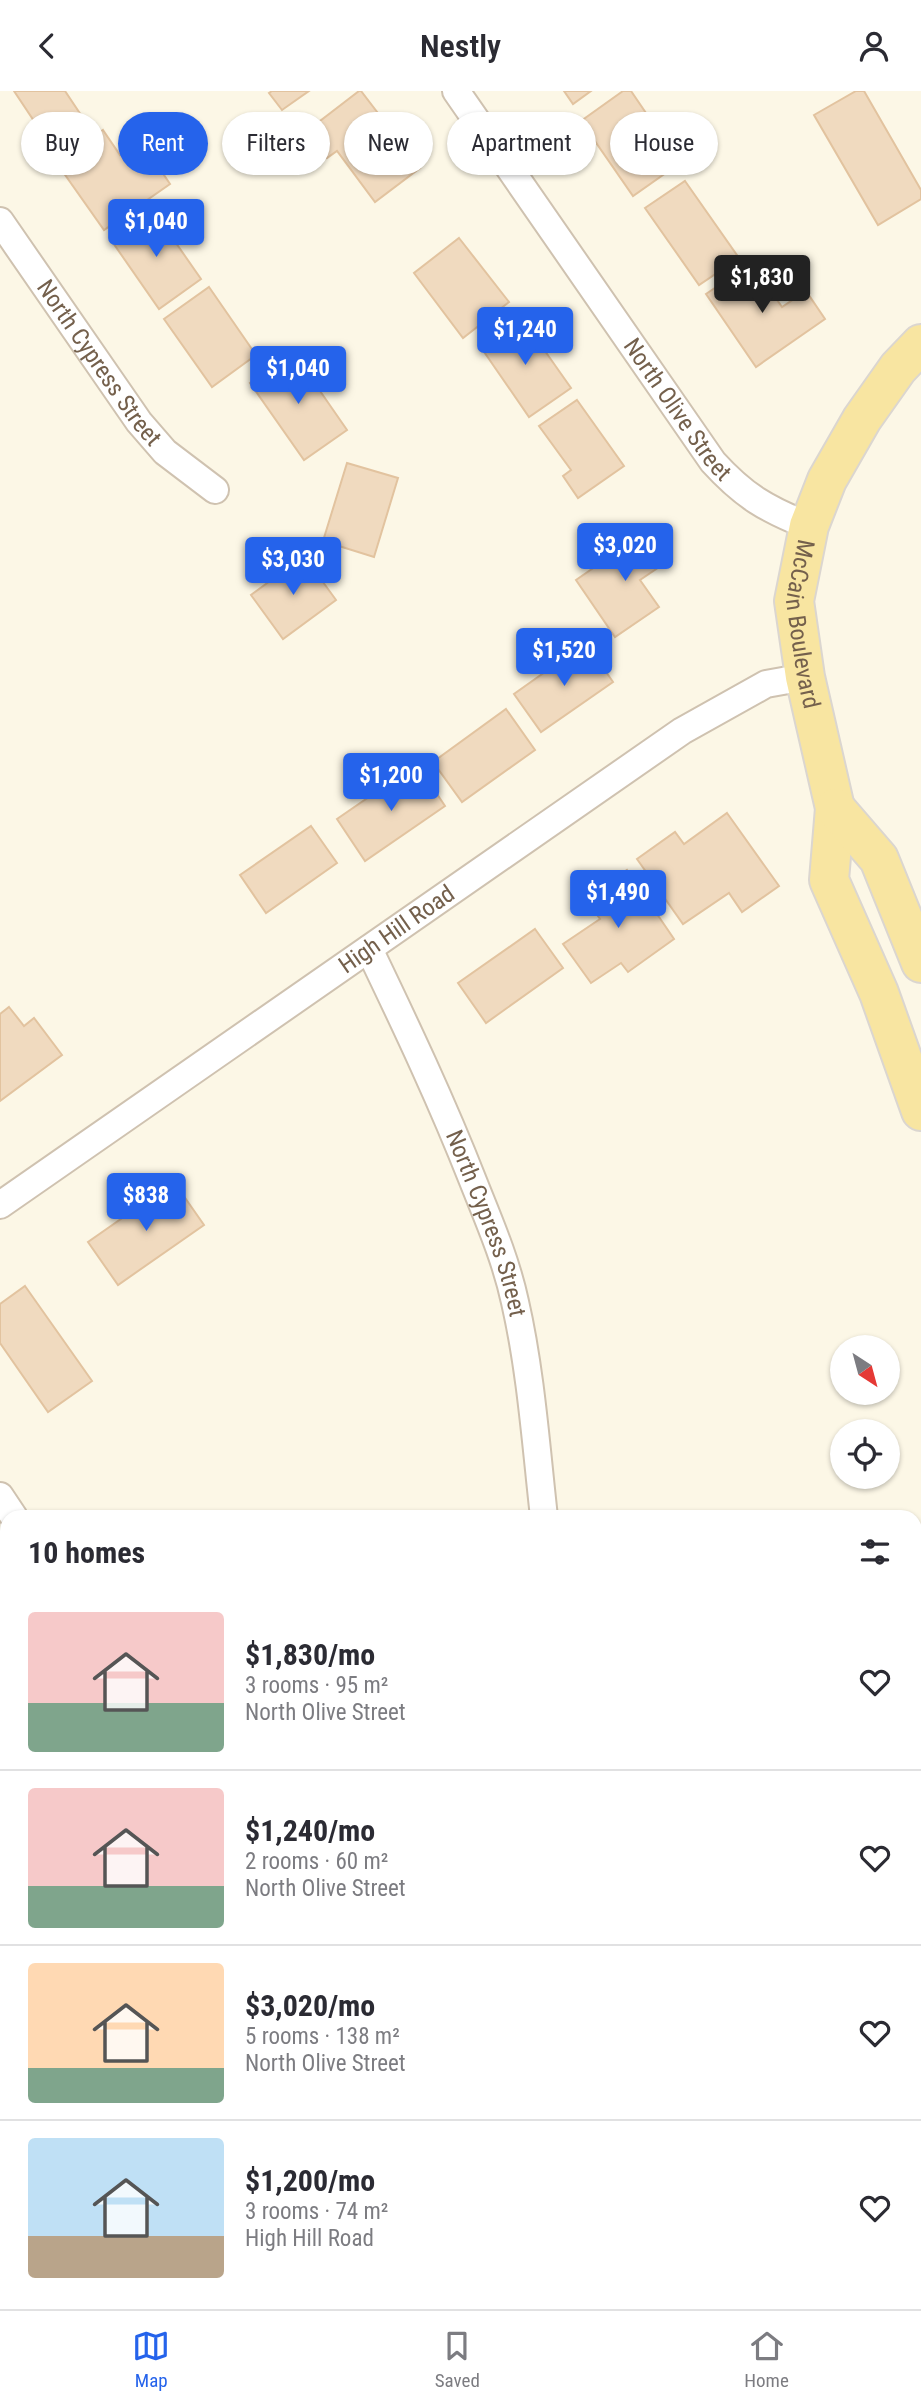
<!DOCTYPE html>
<meta charset="utf-8">
<style>
:root{--surface:#fff;--page:#f7f7f7;--text:#2b2b33;--muted:#7c7c81;--line:#e1e1e2;--accent:#2563eb}
body{margin:0;font-family:"Roboto Condensed",sans-serif;background:var(--page);color:var(--text);height:100vh;display:flex;flex-direction:column;font-size:26px;white-space:nowrap}
*{box-sizing:border-box;margin:0}
p{font-size:23px;color:var(--muted)}
.icon{flex:none;width:38px;height:38px;fill:none;stroke:currentColor;stroke-width:2;stroke-linecap:round;stroke-linejoin:round}
.map{position:relative;flex:1;overflow:hidden}
.side{position:absolute;left:0px;top:1419px;width:922px;height:800px;display:flex;flex-direction:column;background:var(--surface);border-radius:21px 21px 0 0;box-shadow:0 2px 5px #0004}
.side>*{flex:none}
.hud{position:absolute;left:21px;top:21px;width:880px;height:63px;display:flex;gap:14px}
.needle{width:46px;rotate:144deg}
.fabs{position:absolute;left:830px;top:1244px;display:grid;gap:14px}
.fabs a{display:grid;place-items:center;width:70px;height:70px;border-radius:50%;background:var(--surface);box-shadow:0 2px 5px #0004;font-size:35px}
.price{position:absolute;translate:-50% -60px;padding:0 16px;border-radius:7px;background:var(--accent);color:#fff;font-size:23px;line-height:46px;filter:drop-shadow(0 2px 4px #0008)}
.price::after{content:'';position:absolute;left:50%;top:42px;width:21px;height:16px;margin-left:-10px;background:inherit;clip-path:polygon(0 0,100% 0,50% 100%)}
.price.active{background:#222;color:#fff}
ul{padding:0;list-style:none}
li{display:flex;align-items:center;gap:21px;height:175px;padding:0 28px}
li+li{border-top:2px solid var(--line)}
li span{display:grid;place-items:center;flex:none;width:196px;height:140px;border-radius:7px;color:#555}
li>.icon{margin-inline-start:auto}
span .icon{width:84px;height:84px;fill:#fffc;stroke-width:1}
li b{font-size:30px}
h2{display:flex;justify-content:space-between;align-items:center;height:84px;padding:0 28px;font-size:30px}
.pill{padding:0 24px;border-radius:32px;background:var(--surface);box-shadow:0 2px 5px #0004;font-size:24px;line-height:63px}
.pill.active{background:var(--accent);color:#fff}
header{display:flex;justify-content:space-between;align-items:center;height:91px;padding:0 28px;background:var(--surface);font-size:32px;font-weight:600}
.tabs{display:flex;justify-content:space-around;align-items:center;height:98px;border-top:2px solid var(--line);background:var(--surface);font-size:19px;color:var(--muted)}
.tabs a{display:grid;justify-items:center;gap:4px}
.tabs .active{color:var(--accent)}
.map>svg:first-child{display:block}
.building{fill:#f0dabf;stroke:#e2c39f;stroke-width:2}
.lines{fill:none;stroke-linecap:round;stroke-linejoin:round}
.street-casing{stroke:#cfc2b0;stroke-width:30}
.primary-casing{stroke:#dbd6d0;stroke-width:42}
.street{stroke:#fff;stroke-width:26}
.primary{stroke:#f8e5a1;stroke-width:38}
.labels{text-anchor:middle;stroke-width:6;stroke-linejoin:round;paint-order:stroke}
.street-label{font-size:24px;fill:#74604c;stroke:#fefaec}
</style>
<header><svg class="icon" aria-label="back" viewBox="0 0 24 24"><path d="M15 5l-7 7 7 7"/></svg>Nestly<svg class="icon" aria-label="person" viewBox="0 0 24 24"><circle cx="12" cy="8" r="4"/><path d="M4 21q1-7 8-7t8 7"/></svg></header>
<div class="map">
<svg width="921" height="2218" viewBox="0 0 921 2218">
<rect width="100%" height="100%" fill="#fcf7e6"/>
<g class="building">
<path d="M14 0H65L87 33 52 57Z"/>
<path d="M272 0H309L282 19 269 2Z"/>
<path d="M359 0H361L420 77 375 111 337 60 327 67 307 40Z"/>
<path d="M564 0H591L573 13Z"/>
<path d="M623 0H631L680 72 633 105 581 30Z"/>
<path d="M856 0H864L921 99V108L878 134 814 24Z"/>
<path d="M103 39 120 64 141 50 170 93 104 139 56 71Z"/>
<path d="M685 90 739 167 699 194 645 117Z"/>
<path d="M153 119 201 188 159 218 111 149Z"/>
<path d="M459 147 509 211 463 247 414 182Z"/>
<path d="M752 172 782 216 806 200 825 228 756 276 706 203Z"/>
<path d="M209 196 256 264 212 296 164 228Z"/>
<path d="M521 226 571 297 529 326 480 255Z"/>
<path d="M293 261 347 339 304 369 250 292Z"/>
<path d="M577 309 624 375 578 407 563 385 571 379 539 335Z"/>
<path d="M347 372 398 387 374 466 323 450Z"/>
<path d="M650 438 671 468 640 489 659 516 615 546 576 489Z"/>
<path d="M304 465 336 509 283 548 251 504Z"/>
<path d="M586 552 613 591 541 641 514 603Z"/>
<path d="M506 618 535 659 462 711 433 671Z"/>
<path d="M417 673 445 715 365 770 337 728Z"/>
<path d="M727 722 779 795 742 821 729 802 683 833 637 768 675 741 684 753Z"/>
<path d="M311 735 337 772 266 822 240 784Z"/>
<path d="M627 779 674 848 628 881 621 872 591 892 563 853 600 828 586 808Z"/>
<path d="M535 838 563 877 486 932 458 892Z"/>
<path d="M9 916 24 935 34 927 62 964 0 1010V923Z"/>
<path d="M174 1091 204 1134 118 1194 88 1151Z"/>
<path d="M25 1195 92 1290 48 1321 0 1252V1213Z"/>
</g>
<g class="lines">
<defs>
<g id="street">
<path id="s1" d="M456 0 713 371C744 405 766 418 809 435"/>
<path id="s2" d="M0 130 139 331 165 361 215 399"/>
<path id="s3" d="M369 858C406 935 442 1011 473 1090 489 1130 506 1169 515 1211 531 1281 536 1355 544 1426"/>
<path id="s4" d="M0 1114 682 640 766 593 805 586"/>
<path d="M0 1405 14 1426"/>
<path d="M221 2212 224 2218"/>
<path d="M722 2212 726 2218"/>
</g>
<g id="primary">
<path id="s5" d="M921 253 898 277 862 328 827 389 809 435 794 510 805 586 835 717 829 789 879 902 921 1020"/>
<path d="M835 717 879 768 921 872"/>
<path d="M915 2112 921 2105"/>
<path d="M915 2184 921 2179"/>
<path d="M785 2218 794 2212"/>
<path d="M871 2218 880 2212"/>
</g>
</defs>
<use href="#street" class="street-casing"/>
<use href="#primary" class="primary-casing"/>
<use href="#street" class="street"/>
<use href="#primary" class="primary"/>
</g>
<g class="labels">
<g class="street-label">
<text dy="8" stroke="none"><textPath href="#s2" startOffset="173">North Cypress Street</textPath></text>
<text dy="8" stroke="none"><textPath href="#s1" startOffset="388">North Olive Street</textPath></text>
<text dy="8" stroke="none"><textPath href="#s5" startOffset="315">McCain Boulevard</textPath></text>
<text dy="8" stroke="none"><textPath href="#s4" startOffset="483">High Hill Road</textPath></text>
<text dy="8" stroke="none"><textPath href="#s3" startOffset="299">North Cypress Street</textPath></text>
</g>
</g>
</svg>
<div class="fabs">
<a><svg class="needle" viewBox="-14 -14 28 28"><path d="M0-13l5 13h-10z" fill="#e53935"/><path d="M0 13l5-13h-10z" fill="#7c7c81"/></svg></a>
<a><svg class="icon" aria-label="locate" viewBox="0 0 24 24"><circle cx="12" cy="12" r="6"/><path d="M12 2v4M12 18v4M2 12h4M18 12h4"/></svg></a>
</div>
<b class="price" style="left:156px;top:168px">$1,040</b>
<b class="price active" style="left:762px;top:224px">$1,830</b>
<b class="price" style="left:525px;top:276px">$1,240</b>
<b class="price" style="left:298px;top:315px">$1,040</b>
<b class="price" style="left:625px;top:492px">$3,020</b>
<b class="price" style="left:293px;top:506px">$3,030</b>
<b class="price" style="left:564px;top:597px">$1,520</b>
<b class="price" style="left:391px;top:722px">$1,200</b>
<b class="price" style="left:618px;top:839px">$1,490</b>
<b class="price" style="left:146px;top:1142px">$838</b>
<div class="hud">
<a class="pill">Buy</a>
<a class="pill active">Rent</a>
<a class="pill">Filters</a>
<a class="pill">New</a>
<a class="pill">Apartment</a>
<a class="pill">House</a>
</div>
<section class="side">
<h2>10 homes<svg class="icon" aria-label="filters" viewBox="0 0 24 24"><path d="M4 7h16M4 17h16"/><circle cx="9" cy="7" r="2"/><circle cx="15" cy="17" r="2"/></svg></h2>
<ul>
<li><span style="background:linear-gradient(#f6c9c9 65%,#7fa58c 0)"><svg class="icon" aria-label="home" viewBox="0 0 24 24"><path d="M3 11l9-7 9 7M6 9v11h12V9"/></svg></span><div><b>$1,830/mo</b><p>3 rooms · 95 m²</p><p>North Olive Street</p></div><svg class="icon" aria-label="heart" viewBox="0 0 24 24"><path d="M12 20l-8-8c-3-5 5-10 8-4 3-6 11-1 8 4z"/></svg></li>
<li><span style="background:linear-gradient(#f6c9c9 70%,#7fa58c 0)"><svg class="icon" aria-label="home" viewBox="0 0 24 24"><path d="M3 11l9-7 9 7M6 9v11h12V9"/></svg></span><div><b>$1,240/mo</b><p>2 rooms · 60 m²</p><p>North Olive Street</p></div><svg class="icon" aria-label="heart" viewBox="0 0 24 24"><path d="M12 20l-8-8c-3-5 5-10 8-4 3-6 11-1 8 4z"/></svg></li>
<li><span style="background:linear-gradient(#ffd9b3 75%,#7fa58c 0)"><svg class="icon" aria-label="home" viewBox="0 0 24 24"><path d="M3 11l9-7 9 7M6 9v11h12V9"/></svg></span><div><b>$3,020/mo</b><p>5 rooms · 138 m²</p><p>North Olive Street</p></div><svg class="icon" aria-label="heart" viewBox="0 0 24 24"><path d="M12 20l-8-8c-3-5 5-10 8-4 3-6 11-1 8 4z"/></svg></li>
<li><span style="background:linear-gradient(#bfe0f5 70%,#b9a48a 0)"><svg class="icon" aria-label="home" viewBox="0 0 24 24"><path d="M3 11l9-7 9 7M6 9v11h12V9"/></svg></span><div><b>$1,200/mo</b><p>3 rooms · 74 m²</p><p>High Hill Road</p></div><svg class="icon" aria-label="heart" viewBox="0 0 24 24"><path d="M12 20l-8-8c-3-5 5-10 8-4 3-6 11-1 8 4z"/></svg></li>
</ul>
</section>
</div>
<nav class="tabs">
<a class="active"><svg class="icon" aria-label="map" viewBox="0 0 24 24"><path d="M3 6l6-2 6 2 6-2v14l-6 2-6-2-6 2zM9 4v14M15 6v14"/></svg>Map</a>
<a><svg class="icon" aria-label="saved" viewBox="0 0 24 24"><path d="M7 4h10v16l-5-4-5 4z"/></svg>Saved</a>
<a><svg class="icon" aria-label="home" viewBox="0 0 24 24"><path d="M3 11l9-7 9 7M6 9v11h12V9"/></svg>Home</a>
</nav>
